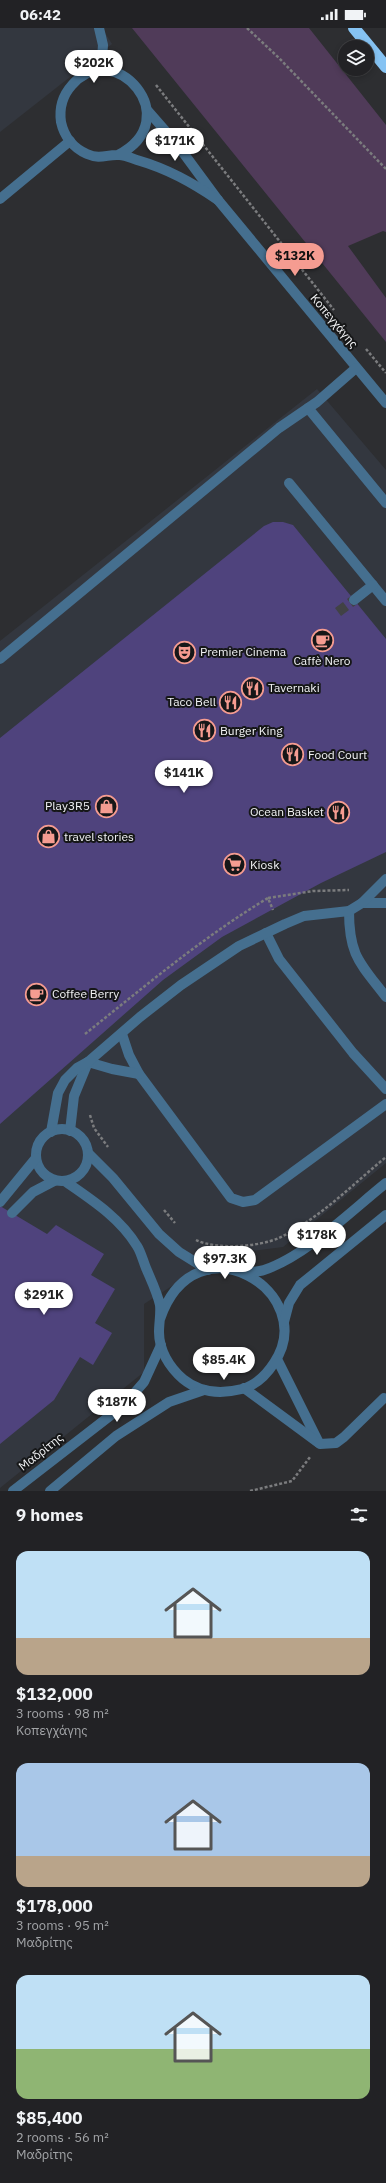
<!DOCTYPE html>
<meta charset="utf-8">
<style>
:root{--surface:#222225;--page:#2a2a2d;--text:#f1f3f6;--muted:#a2a4a7;--line:#3f3f42;--accent:#f59c91}
body{margin:0;font-family:"IBM Plex Sans",sans-serif;background:var(--page);color:var(--text);height:100vh;display:flex;flex-direction:column;font-size:15px;white-space:nowrap}
*{box-sizing:border-box;margin:0}
p{font-size:13px;color:var(--muted)}
.icon{flex:none;width:22px;height:22px;fill:none;stroke:currentColor;stroke-width:2;stroke-linecap:round;stroke-linejoin:round}
.map{position:relative;height:1463px;overflow:hidden}
.details{display:flex;flex-direction:column;background:var(--surface);flex:1}
.details>*{flex:none}
.buttons{position:absolute;left:338px;top:12px;display:grid;gap:8px}
.buttons a{display:grid;place-items:center;width:36px;height:36px;border-radius:50%;background:var(--surface);box-shadow:0 2px 6px #0003,0 0 0 1px var(--line);font-size:20px}
.price{position:absolute;translate:-50% -34px;padding:0 9px;border-radius:14px;background:#fff;color:#222;font-size:13px;line-height:26px;filter:drop-shadow(0 1px 2px #0008)}
.price::after{content:'';position:absolute;left:50%;top:24px;width:12px;height:9px;margin-left:-6px;background:inherit;clip-path:polygon(0 0,100% 0,50% 100%)}
.price.active{background:var(--accent);color:#111}
ul{padding:0;list-style:none}
li{display:grid;align-content:center;gap:8px;height:212px;padding:0 16px}
li span{display:grid;place-items:center;height:124px;border-radius:12px;color:#555}
li>.icon{margin-inline-start:auto}
span .icon{width:72px;height:72px;fill:#fffc;stroke-width:1}
li b{font-size:17px}
h2{display:flex;justify-content:space-between;align-items:center;height:48px;padding:0 16px;font-size:17px}
.status{display:flex;justify-content:space-between;align-items:center;height:28px;padding:0 20px;background:var(--surface);direction:ltr}
.status svg{height:11px;fill:currentColor}
.map>svg:first-child{display:block}
.built{fill:#33373f}
.green{fill:#503b59}
.building{fill:#4f437d}
.lines{fill:none;stroke-linecap:round;stroke-linejoin:round}
.minor-tunnel{stroke:#414245;stroke-width:10;stroke-dasharray:10 5;stroke-linecap:butt}
.path{stroke:#7b7c7e;stroke-width:2.5;stroke-dasharray:3 2;stroke-linecap:butt}
.minor{stroke:#456f8f;stroke-width:10}
.highway{stroke:#86c3f3;stroke-width:12}
.labels{text-anchor:middle;stroke-width:4;stroke-linejoin:round;paint-order:stroke}
.street-label{font-size:12px;fill:#f3f4f6;stroke:#161718}
.poi-label{font-size:12px;fill:#f3f4f6;stroke:#161718;text-anchor:start}
</style>
<div class="status"><b>06:42</b><svg viewBox="0 0 49 12"><path d="M0 12V9h3v3zM5 12V6h3v6zM10 12V3h3v9zM15 12V0h3v12zM26 1h20v11H26zM47 4h2v5h-2z"/></svg></div>
<div class="map">
<svg width="386" height="1463" viewBox="0 0 386 1463">
<rect width="100%" height="100%" fill="#2d2e31"/>
<g class="built">
<path d="M0 0H102L112 16 0 104Z"/>
<path d="M317 361 386 442V1135L283 1219 220 1227 144 1276V1344L0 1460V613Z"/>
</g>
<path class="green" d="M132 0H309L386 97V204L383 203 348 218 386 270V314Z"/>
<g class="building">
<path d="M273 494H283L293 497 386 611V824L321 855 222 909 163 952 0 1096V710L264 498Z"/>
<path d="M0 1178 47 1206 56 1197 104 1226 91 1247 115 1261 95 1295 112 1305 93 1337 80 1329 54 1372 0 1416Z"/>
</g>
<g class="lines">
<path class="minor-tunnel" d="M338 584 354 572"/>
<g class="path">
<path d="M247 0 279 30 386 141"/>
<path d="M156 57 334 282"/>
<path d="M366 321 386 345"/>
<path d="M268 870 313 863 349 862"/>
<path d="M85 1006C144 959 203 909 268 870L273 882"/>
<path d="M90 1087 94 1100 108 1119"/>
<path d="M164 1182 175 1195"/>
<path d="M196 1212C216 1222 258 1219 279 1210 319 1191 352 1157 386 1129"/>
<path d="M250 1463 292 1453 310 1429"/>
</g>
<g class="minor">
<path d="M99 0 103 17 101 43"/>
<path d="M148 83 176 115 218 172 386 375"/>
<path d="M118 127C188 91 114 8 72 57 63 67 59 80 61 94 64 108 73 120 87 126 101 132 107 126 119 127 125 127 131 130 137 132 168 141 191 154 218 172"/>
<path d="M0 171 70 113"/>
<path d="M308 380 386 475"/>
<path d="M289 455 386 573"/>
<path d="M354 572 373 557"/>
<path d="M0 631 279 400 317 374 356 340"/>
<path d="M362 875H386"/>
<path d="M349 883C349 928 360 935 386 969"/>
<path d="M266 905 279 931 353 1025 386 1061"/>
<path d="M122 1006 129 1027 139 1046 231 1170 243 1174 255 1172 386 1076"/>
<path d="M88 1034 112 1041 139 1046"/>
<circle cx="62" cy="1127" r="26"/>
<path d="M70 1103 74 1068 88 1034"/>
<path d="M51 1104 58 1065 65 1052 77 1040 88 1034 140 989 181 957 239 918 285 896 304 888 349 883 362 875 386 851"/>
<path d="M88 1125 113 1150 159 1206 179 1224 208 1242"/>
<path d="M66 1154C92 1172 120 1190 137 1218 141 1224 143 1233 146 1240 151 1252 157 1264 160 1277 161 1286 159 1295 159 1304 159 1322 169 1339 183 1351 200 1365 222 1366 242 1361 256 1357 267 1346 274 1335 321 1265 196 1187 160 1291"/>
<path d="M0 1174 36 1130"/>
<path d="M12 1185 33 1164 54 1153"/>
<path d="M243 1244C250 1244 258 1244 264 1242 306 1228 352 1182 386 1155"/>
<path d="M284 1294 289 1275 300 1257 386 1187"/>
<path d="M277 1331 319 1415"/>
<path d="M244 1360 320 1416 336 1415 344 1409 384 1370"/>
<path d="M13 1463 124 1377 144 1354 161 1317"/>
<path d="M50 1463 116 1408 169 1374 204 1362"/>
</g>
<path class="highway" d="M354 0 386 39"/>
</g>
<defs>
<symbol id="cafe-ring" viewBox="-11 -11 22 22"><circle r="9.5" fill="#161718" stroke="#f59c91" stroke-width="1.5"/><path d="M-5.5-4.5H6V0H3Q3 3.5 0 3.5H-2.5Q-5.5 3.5-5.5 0ZM3-3.2v2h1.7v-2ZM-6 4.5H4V6H-6Z" fill="#f59c91"/></symbol>
<symbol id="theatre-ring" viewBox="-11 -11 22 22"><circle r="9.5" fill="#161718" stroke="#f59c91" stroke-width="1.5"/><path d="M-5-5.5Q0-4 5-5.5V0Q5 5 0 6Q-5 5-5 0ZM-3.3-2.5H-1v1.5H-3.3ZM1-2.5H3.3v1.5H1ZM-2.8 1Q0 5.5 2.8 1Z" fill="#f59c91"/></symbol>
<symbol id="restaurant-ring" viewBox="-11 -11 22 22"><circle r="9.5" fill="#161718" stroke="#f59c91" stroke-width="1.5"/><path d="M-5-6h1v4h1v-4h1v4h1v-4h1v5L-1.5 .5V6h-2V.5L-5-1ZM5-6V6H3V1.5H1.5Q1.5-4 5-6Z" fill="#f59c91"/></symbol>
<symbol id="shop-ring" viewBox="-11 -11 22 22"><circle r="9.5" fill="#161718" stroke="#f59c91" stroke-width="1.5"/><path d="M-5-2.5h2.3a2.7 3.5 0 0 1 5.4 0H5L5.5 6h-11ZM-1.5-2.5h3a1.5 2.3 0 0 0-3 0Z" fill="#f59c91"/></symbol>
<symbol id="supermarket-ring" viewBox="-11 -11 22 22"><circle r="9.5" fill="#161718" stroke="#f59c91" stroke-width="1.5"/><path d="M-6-5.5h2.5l.6 2H6L4.5 2H-2.5L-4.4-4H-6ZM-1.5 3.2a1.3 1.3 0 1 0 .1 0ZM3 3.2a1.3 1.3 0 1 0 .1 0Z" fill="#f59c91"/></symbol>
</defs>
<g fill-rule="evenodd">
<use href="#cafe-ring" x="310" y="600" width="25" height="25"/>
<use href="#theatre-ring" x="172" y="612" width="25" height="25"/>
<use href="#restaurant-ring" x="240" y="648" width="25" height="25"/>
<use href="#restaurant-ring" x="218" y="662" width="25" height="25"/>
<use href="#restaurant-ring" x="192" y="690" width="25" height="25"/>
<use href="#restaurant-ring" x="280" y="714" width="25" height="25"/>
<use href="#shop-ring" x="94" y="766" width="25" height="25"/>
<use href="#restaurant-ring" x="326" y="772" width="25" height="25"/>
<use href="#shop-ring" x="36" y="796" width="25" height="25"/>
<use href="#supermarket-ring" x="222" y="824" width="25" height="25"/>
<use href="#cafe-ring" x="24" y="954" width="25" height="25"/>
</g>
<g class="labels">
<g class="street-label">
<text transform="translate(334 293) rotate(50)" y="4">Κοπεγχάγης</text>
<text transform="translate(41 1424) rotate(-38)" y="4">Μαδρίτης</text>
</g>
<g class="poi-label">
<text x="200" y="628">Premier Cinema</text>
<text x="322" y="637" text-anchor="middle">Caffè Nero</text>
<text x="268" y="664">Tavernaki</text>
<text x="216" y="678" text-anchor="end">Taco Bell</text>
<text x="220" y="707">Burger King</text>
<text x="308" y="731">Food Court</text>
<text x="90" y="782" text-anchor="end">Play3R5</text>
<text x="324" y="788" text-anchor="end">Ocean Basket</text>
<text x="64" y="813">travel stories</text>
<text x="250" y="841">Kiosk</text>
<text x="52" y="970">Coffee Berry</text>
</g>
</g>
</svg>
<div class="buttons">
<a><svg class="icon" aria-label="layers" viewBox="0 0 24 24"><path d="M12 4l9 5-9 5-9-5zM3 14l9 5 9-5"/></svg></a>
</div>
<b class="price" style="left:94px;top:56px">$202K</b>
<b class="price" style="left:175px;top:134px">$171K</b>
<b class="price active" style="left:295px;top:249px">$132K</b>
<b class="price" style="left:184px;top:766px">$141K</b>
<b class="price" style="left:317px;top:1228px">$178K</b>
<b class="price" style="left:225px;top:1252px">$97.3K</b>
<b class="price" style="left:44px;top:1288px">$291K</b>
<b class="price" style="left:224px;top:1353px">$85.4K</b>
<b class="price" style="left:117px;top:1395px">$187K</b>
</div>
<section class="details">
<h2>9 homes<svg class="icon" aria-label="filters" viewBox="0 0 24 24"><path d="M4 7h16M4 17h16"/><circle cx="9" cy="7" r="2"/><circle cx="15" cy="17" r="2"/></svg></h2>
<ul>
<li><span style="background:linear-gradient(#bfe0f5 70%,#b9a48a 0)"><svg class="icon" aria-label="home" viewBox="0 0 24 24"><path d="M3 11l9-7 9 7M6 9v11h12V9"/></svg></span><div><b>$132,000</b><p>3 rooms · 98 m²</p><p>Κοπεγχάγης</p></div></li>
<li><span style="background:linear-gradient(#a9c7e8 75%,#b9a48a 0)"><svg class="icon" aria-label="home" viewBox="0 0 24 24"><path d="M3 11l9-7 9 7M6 9v11h12V9"/></svg></span><div><b>$178,000</b><p>3 rooms · 95 m²</p><p>Μαδρίτης</p></div></li>
<li><span style="background:linear-gradient(#bfe0f5 60%,#8fb573 0)"><svg class="icon" aria-label="home" viewBox="0 0 24 24"><path d="M3 11l9-7 9 7M6 9v11h12V9"/></svg></span><div><b>$85,400</b><p>2 rooms · 56 m²</p><p>Μαδρίτης</p></div></li>
</ul>
</section>
